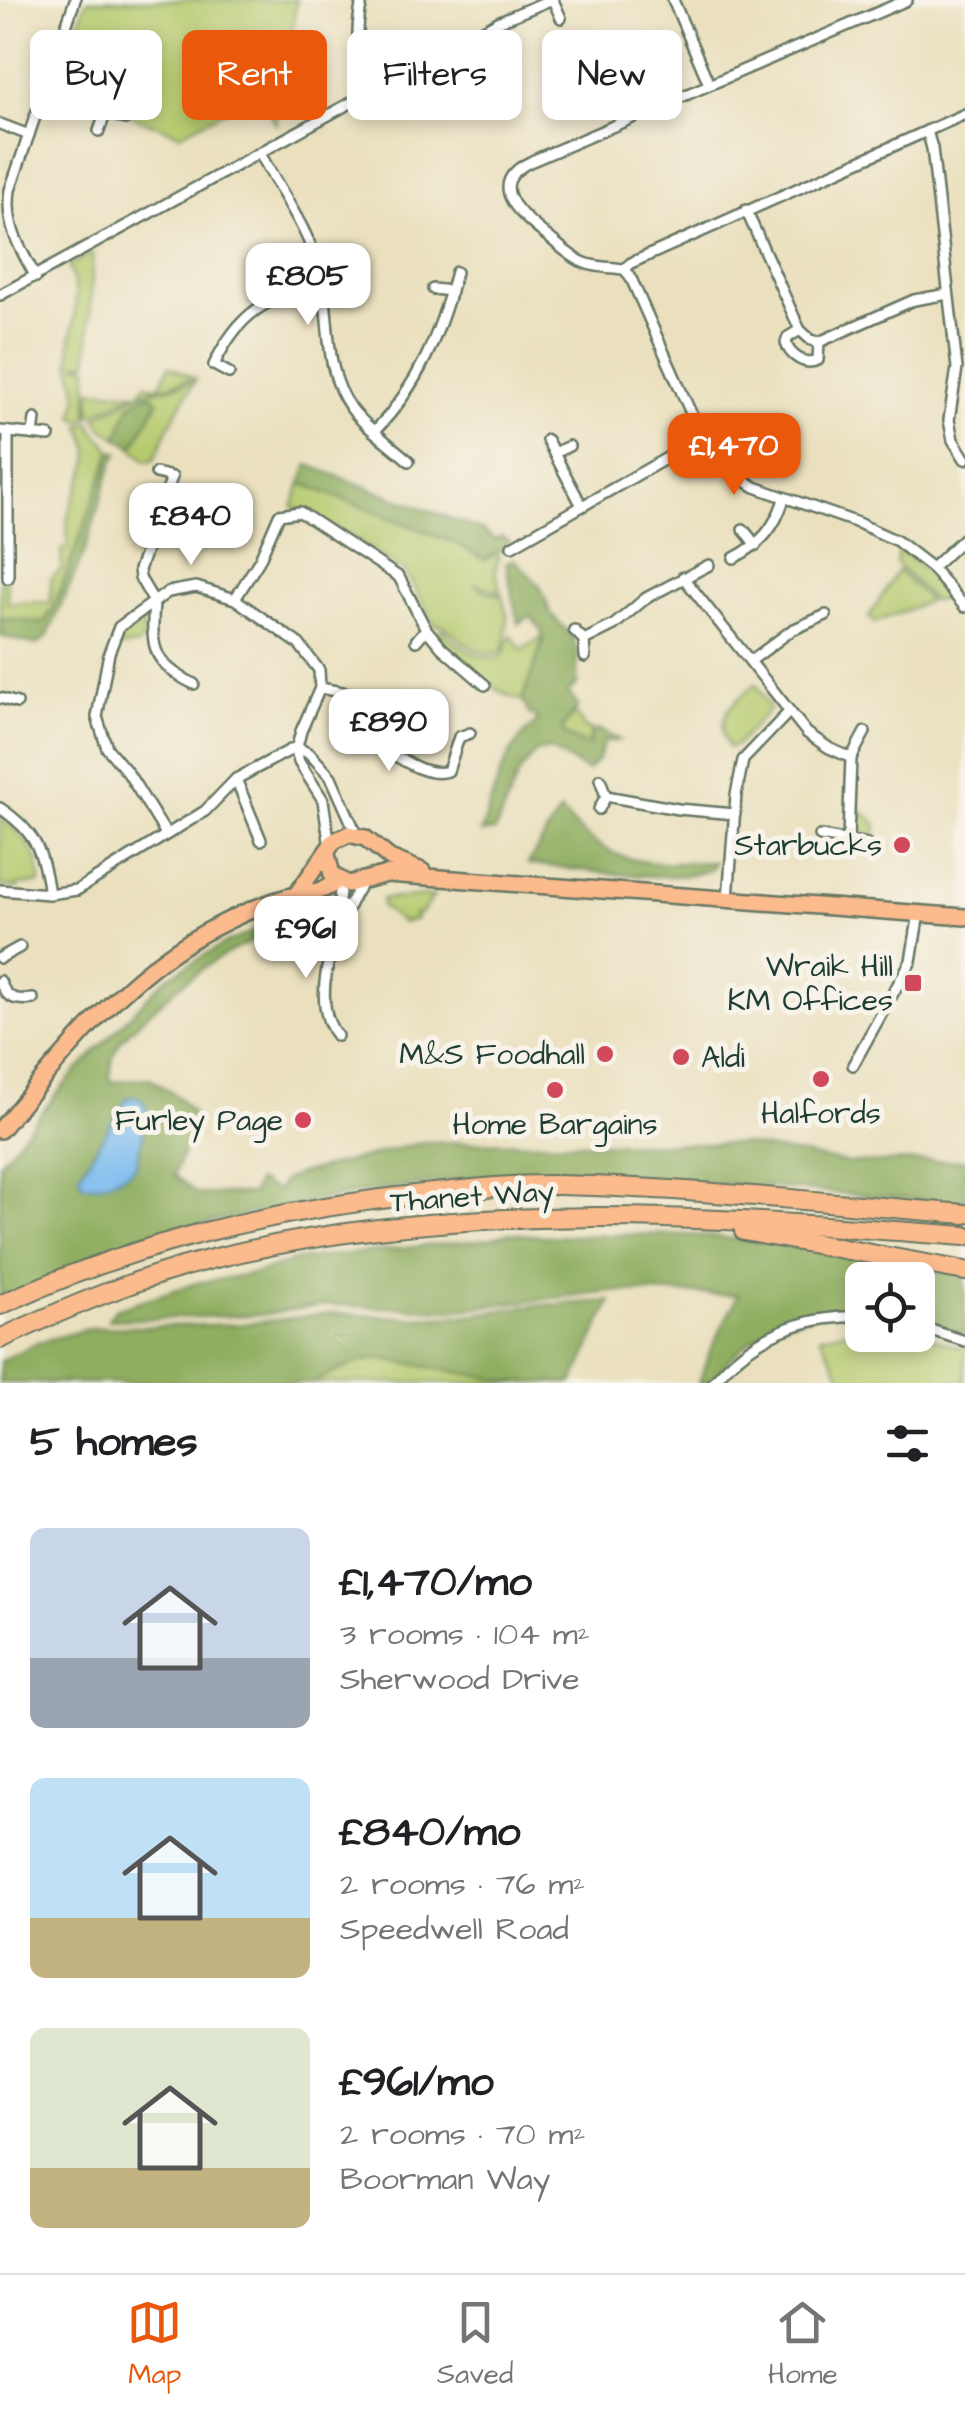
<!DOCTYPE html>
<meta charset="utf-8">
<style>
:root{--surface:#fff;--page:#f6f6f6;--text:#202124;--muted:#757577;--line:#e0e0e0;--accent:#ea580c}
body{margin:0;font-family:"Architects Daughter",sans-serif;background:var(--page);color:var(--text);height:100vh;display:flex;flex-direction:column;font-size:38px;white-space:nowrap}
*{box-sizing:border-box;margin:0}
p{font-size:32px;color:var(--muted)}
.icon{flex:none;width:55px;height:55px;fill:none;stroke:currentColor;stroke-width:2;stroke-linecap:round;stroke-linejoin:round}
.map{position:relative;height:1383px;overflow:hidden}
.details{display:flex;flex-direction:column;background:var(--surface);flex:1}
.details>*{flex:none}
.top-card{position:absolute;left:30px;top:30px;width:905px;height:90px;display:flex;gap:20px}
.fabs{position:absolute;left:845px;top:1262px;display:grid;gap:20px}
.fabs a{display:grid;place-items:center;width:90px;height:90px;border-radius:15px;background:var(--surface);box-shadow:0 5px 15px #0003;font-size:50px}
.price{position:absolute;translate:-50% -85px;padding:0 22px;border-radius:20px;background:#fff;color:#222;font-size:32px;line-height:65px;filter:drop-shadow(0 2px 5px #0008)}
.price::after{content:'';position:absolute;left:50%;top:60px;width:30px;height:22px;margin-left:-15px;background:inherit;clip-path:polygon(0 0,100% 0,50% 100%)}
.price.selected{background:var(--accent);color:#fff}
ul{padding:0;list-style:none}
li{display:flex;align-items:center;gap:30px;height:250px;padding:0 30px}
li span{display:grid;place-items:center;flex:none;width:280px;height:200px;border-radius:15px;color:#555}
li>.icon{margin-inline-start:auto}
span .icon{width:120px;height:120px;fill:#fffc;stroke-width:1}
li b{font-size:42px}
h2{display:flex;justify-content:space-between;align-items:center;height:120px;padding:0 30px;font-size:42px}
.chip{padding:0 35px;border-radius:15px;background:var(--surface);box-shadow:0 5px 15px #0003;font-size:35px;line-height:90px}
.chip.selected{background:var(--accent);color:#fff}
.dock{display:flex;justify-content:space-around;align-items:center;height:140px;border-top:2px solid var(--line);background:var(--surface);font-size:28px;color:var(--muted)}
.dock a{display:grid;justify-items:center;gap:5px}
.dock .selected{color:var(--accent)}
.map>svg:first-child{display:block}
.green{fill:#b6ca6e;stroke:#6a8451;stroke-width:2.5}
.forest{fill:#90ae61;stroke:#58764a;stroke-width:2.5}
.water{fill:#7abcef;stroke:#4c7c92;stroke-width:2.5}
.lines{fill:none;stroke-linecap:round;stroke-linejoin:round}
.street-casing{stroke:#667664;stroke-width:14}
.primary-casing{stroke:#667664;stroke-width:20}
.highway-casing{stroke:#667664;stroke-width:22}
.street{stroke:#fff;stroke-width:9}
.primary{stroke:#fbbb8d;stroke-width:15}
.highway{stroke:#fbbb8d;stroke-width:18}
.poi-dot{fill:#d1495b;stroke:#f7f3e8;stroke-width:4}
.labels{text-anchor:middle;stroke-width:10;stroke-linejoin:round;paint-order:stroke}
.poi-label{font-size:30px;fill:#1f3d34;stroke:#f7f3e8;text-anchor:end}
.street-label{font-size:30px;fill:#1f3d34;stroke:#f7f3e8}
</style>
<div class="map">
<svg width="965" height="1383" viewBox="0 0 965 1383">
<rect width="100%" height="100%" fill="#f7f3e8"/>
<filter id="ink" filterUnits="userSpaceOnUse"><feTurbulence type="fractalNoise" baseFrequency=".01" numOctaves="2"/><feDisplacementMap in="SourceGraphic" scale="20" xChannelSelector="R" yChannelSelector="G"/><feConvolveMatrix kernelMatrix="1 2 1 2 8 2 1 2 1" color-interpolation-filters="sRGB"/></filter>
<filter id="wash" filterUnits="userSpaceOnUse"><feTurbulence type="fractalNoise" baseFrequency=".0048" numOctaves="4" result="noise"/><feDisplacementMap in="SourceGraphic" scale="40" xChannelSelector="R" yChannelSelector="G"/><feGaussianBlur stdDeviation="2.25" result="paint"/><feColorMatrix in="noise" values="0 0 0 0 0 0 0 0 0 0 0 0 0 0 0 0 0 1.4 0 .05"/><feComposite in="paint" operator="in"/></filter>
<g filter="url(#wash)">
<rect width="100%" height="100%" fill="#eae0be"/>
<g class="green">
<path d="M87 0H297L276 124 259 93 180 134 62 91 58 79Z"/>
<path d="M93 253 88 362 76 364 88 367V417L82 421 73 416C81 397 76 387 72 370 64 335 87 305 68 266Z"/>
<path d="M169 366 194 378 129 396 90 416 91 390 140 393 145 384 159 387Z"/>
<path d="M195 381 174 416 154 460 146 461 133 447 158 402 130 404 118 438 101 427 96 417 137 395Z"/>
<path d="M90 422 94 430 112 451 55 605 44 623 0 618V581H7L8 603 51 602V578L62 569 61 549 68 548C68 538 66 525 68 516 76 480 103 464 80 426Z"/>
<path d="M301 483 457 544 484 560 497 553 499 557 495 570 501 593 474 583 485 591 502 596 508 619 504 649C485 663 458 639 443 625H435L405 572 350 536 293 507Z"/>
<path d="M899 549 924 569 944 594 940 600 933 601 896 563Z"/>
<path d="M898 570 929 601 874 623 869 617Z"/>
<path d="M140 617 146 639 137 645 114 648 129 623Z"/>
<path d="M441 629C456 645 480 663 502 656L511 635 522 650 543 636 531 682 522 700C496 696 455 656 434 637Z"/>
<path d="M756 684 770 708 737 745 729 748C712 719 734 701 756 684Z"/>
<path d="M575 712 584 727 595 732 588 747 565 735 562 729Z"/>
<path d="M854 804 877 824 874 836 853 830Z"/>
<path d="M0 818C22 833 42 855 40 883L19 885 18 888 0 886Z"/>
<path d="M434 896 421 913 414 915 417 919 402 923 382 907V899Z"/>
<path d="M862 1328V1335L918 1333 965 1349V1383H845L820 1336Z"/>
<path d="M379 1358 520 1383H311L356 1363Z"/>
</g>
<g class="forest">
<path d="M152 395 158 401 133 447 118 438C125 417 127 398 152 395Z"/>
<path d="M112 451 118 453 112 464 84 553 47 637 37 645 0 636V618L44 623 55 605Z"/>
<path d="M308 465 484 531 494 540 501 537 509 541 503 549 484 560 457 544 301 483Z"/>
<path d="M514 559 540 586 551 614 572 636 577 649V685L568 692 578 706 562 729 565 735 588 746 591 733 599 730 619 740 604 742 598 760 587 771 549 749 536 752 519 773 495 831 481 833C493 795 503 749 536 723L537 717 530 715 522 700 544 640 540 628 530 616 518 624 506 563Z"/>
<path d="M560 811C612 867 642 865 714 862L710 870C666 885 577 868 528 864Z"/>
<path d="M308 909 316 911 317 918 313 924 308 921C244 940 201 963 152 1010 139 1022 123 1035 115 1051 111 1059 111 1072 110 1082L150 1078 179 1098 193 1114 182 1123 191 1133 174 1175 197 1194H252L257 1181 277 1191 284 1180 299 1174 423 1142 743 1144 848 1163 965 1160V1204L612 1174 493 1176 358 1193 215 1221 0 1299V1162L71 1077 166 978 226 943Z"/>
<path d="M510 1233C571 1241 632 1231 693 1235 784 1242 875 1261 965 1276V1334L918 1319V1280H862V1312C787 1313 758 1325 708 1383H699L709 1353 738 1295 611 1291 452 1310 327 1305 260 1315 108 1320 115 1309 197 1283 257 1273 295 1260 489 1239Z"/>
<path d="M611 1301 573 1383H520L379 1358 356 1363 311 1383H0V1361L39 1342 92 1328 243 1324 334 1313 412 1318 463 1316 528 1306Z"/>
</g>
<path class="water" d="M128 1097 141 1098 148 1112 136 1165C126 1178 99 1186 83 1185L79 1175Z"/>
</g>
<g filter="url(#ink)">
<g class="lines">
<defs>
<g id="street">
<path d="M362 0C355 34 356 60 370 92"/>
<path d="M553 0 561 18"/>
<path d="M673 0 709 84"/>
<path d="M45 90 125 119"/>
<path d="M0 124 29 135"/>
<path d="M99 131 106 112"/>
<path d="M927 131 932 148 957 368 949 420 953 440 965 459"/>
<path d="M261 155C281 193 309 230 320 273 332 317 322 369 351 408 366 428 390 444 409 461"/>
<path d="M746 210 800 330 811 340 819 342 914 300 948 294"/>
<path d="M624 269C611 267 598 268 585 263 571 258 559 245 547 236 522 216 482 184 532 161L907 0"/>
<path d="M624 269 630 276 702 438 722 466 755 487 858 523 897 541 932 568 965 607"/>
<path d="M624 269 631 263 965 114"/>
<path d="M36 277C19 247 5 225 10 190L75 0"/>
<path d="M433 289 451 291"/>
<path d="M0 295 500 21 550 0"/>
<path d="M800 330 788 337 786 343C790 356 805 366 818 360L819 342"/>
<path d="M229 373 214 365C239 312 266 297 323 286"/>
<path d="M0 431 49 436"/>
<path d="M375 431C419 385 440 333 456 272"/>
<path d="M33 434 35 419"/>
<path d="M547 440 582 506"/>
<path d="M554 453 569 446"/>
<path d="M743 529 756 545"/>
<path d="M512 546 702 438"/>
<path d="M734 558C761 544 775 528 784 499"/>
<path d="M932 568 965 537"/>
<path d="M683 577 807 733 829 748 851 758"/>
<path d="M8 578V432"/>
<path d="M235 599 259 561 279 515 300 512 399 577 426 629 416 641"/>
<path d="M154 602 140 578 139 570 172 477 156 473"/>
<path d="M154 602C151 646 151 663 194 684"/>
<path d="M426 629 442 648 485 685"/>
<path d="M574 630 584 640 585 657"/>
<path d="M584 640 614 625 646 598 709 565"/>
<path d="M752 660 792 630 826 615"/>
<path d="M320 688 370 697 377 702 382 748C401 758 426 778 448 771L459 737 470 733"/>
<path d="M0 698 17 703"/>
<path d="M296 747 310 754 331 777 357 835"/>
<path d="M236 779 261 840"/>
<path d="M606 796 678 809 735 814"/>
<path d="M0 808C36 832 43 852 49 894"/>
<path d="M599 809 606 796 600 779"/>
<path d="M166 834 128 773 107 748 97 717 109 653 119 627 168 592 196 587 235 599 299 644 319 670 320 688 301 731 296 751 299 762 323 800 330 847"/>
<path d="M820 836 867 844"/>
<path d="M848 839 851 758 865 732"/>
<path d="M341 881 339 901 344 918"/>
<path d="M0 890 49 894 77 890 205 811 236 779 296 747"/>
<path d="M728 899 736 795 743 760 789 712"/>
<path d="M0 958 20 947"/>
<path d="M0 981C6 999 16 1001 33 999"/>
<path d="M337 1036C306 997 339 919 363 881"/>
<path d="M853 1065 911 961 919 913"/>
<path d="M918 1326 965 1341"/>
<path d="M713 1383C750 1336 804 1315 862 1317"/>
</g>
<g id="primary">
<path d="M327 854 332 875 348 884 387 874 965 917"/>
<path d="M296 895 334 841 349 834 365 838 390 858 422 871"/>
<path d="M0 1130C61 1058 119 980 204 933 228 920 269 900 296 895 314 891 323 893 338 880"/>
</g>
<g id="highway">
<path d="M744 1231 965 1271"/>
<path d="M0 1305C135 1243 267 1211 414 1195 461 1190 510 1184 558 1185 693 1188 830 1203 965 1214"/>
<path d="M0 1339C68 1307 139 1277 212 1259 458 1197 715 1217 965 1236"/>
</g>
</defs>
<use href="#street" class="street-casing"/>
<use href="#primary" class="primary-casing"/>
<use href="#highway" class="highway-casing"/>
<use href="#street" class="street"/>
<use href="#primary" class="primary"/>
<use href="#highway" class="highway"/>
</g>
</g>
<g class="poi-dot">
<circle cx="902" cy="845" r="10"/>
<rect x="903" y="973" width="20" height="20" rx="5"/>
<circle cx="605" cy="1054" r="10"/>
<circle cx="681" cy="1057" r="10"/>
<circle cx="821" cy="1079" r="10"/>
<circle cx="555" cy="1090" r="10"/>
<circle cx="303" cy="1120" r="10"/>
</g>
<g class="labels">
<g class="poi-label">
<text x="882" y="855">Starbucks</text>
<text x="893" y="976">Wraik Hill<tspan x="893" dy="34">KM Offices</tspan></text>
<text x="585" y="1064">M&amp;S Foodhall</text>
<text x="701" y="1067" text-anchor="start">Aldi</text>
<text x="821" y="1123" text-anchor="middle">Halfords</text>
<text x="283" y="1130">Furley Page</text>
<text x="555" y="1134" text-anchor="middle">Home Bargains</text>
</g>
<g class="street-label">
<text transform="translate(472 1196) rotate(-4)" y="10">Thanet Way</text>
</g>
</g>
</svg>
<div class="fabs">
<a><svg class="icon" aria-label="locate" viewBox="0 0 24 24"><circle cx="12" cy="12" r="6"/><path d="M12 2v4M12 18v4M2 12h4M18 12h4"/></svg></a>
</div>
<b class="price" style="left:308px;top:328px">£805</b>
<b class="price selected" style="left:734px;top:498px">£1,470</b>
<b class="price" style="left:191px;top:568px">£840</b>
<b class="price" style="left:389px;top:774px">£890</b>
<b class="price" style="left:306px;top:981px">£961</b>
<div class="top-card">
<a class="chip">Buy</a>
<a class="chip selected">Rent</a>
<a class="chip">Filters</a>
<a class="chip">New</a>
</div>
</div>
<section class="details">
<h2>5 homes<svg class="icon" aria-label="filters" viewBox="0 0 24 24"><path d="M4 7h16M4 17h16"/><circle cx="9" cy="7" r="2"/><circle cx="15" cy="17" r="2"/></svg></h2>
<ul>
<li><span style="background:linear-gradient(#c9d6e8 65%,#9aa5b1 0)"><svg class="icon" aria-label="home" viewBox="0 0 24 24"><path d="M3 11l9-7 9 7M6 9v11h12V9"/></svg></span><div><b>£1,470/mo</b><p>3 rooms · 104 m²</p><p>Sherwood Drive</p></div></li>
<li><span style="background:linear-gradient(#bfe0f5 70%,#c2b280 0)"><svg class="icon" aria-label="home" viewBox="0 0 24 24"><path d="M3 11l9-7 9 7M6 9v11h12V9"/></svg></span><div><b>£840/mo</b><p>2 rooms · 76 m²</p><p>Speedwell Road</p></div></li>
<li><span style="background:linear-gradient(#dfe7d0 70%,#c2b280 0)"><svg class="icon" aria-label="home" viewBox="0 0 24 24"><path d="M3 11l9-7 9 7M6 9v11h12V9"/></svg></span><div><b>£961/mo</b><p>2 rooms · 70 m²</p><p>Boorman Way</p></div></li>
</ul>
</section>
<nav class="dock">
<a class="selected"><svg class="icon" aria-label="map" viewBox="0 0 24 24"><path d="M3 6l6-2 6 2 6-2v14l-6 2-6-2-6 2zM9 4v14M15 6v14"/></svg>Map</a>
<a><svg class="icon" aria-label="saved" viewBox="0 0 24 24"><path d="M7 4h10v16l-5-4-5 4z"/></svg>Saved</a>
<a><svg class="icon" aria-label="home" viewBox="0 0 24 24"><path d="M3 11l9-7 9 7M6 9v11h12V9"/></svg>Home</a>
</nav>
